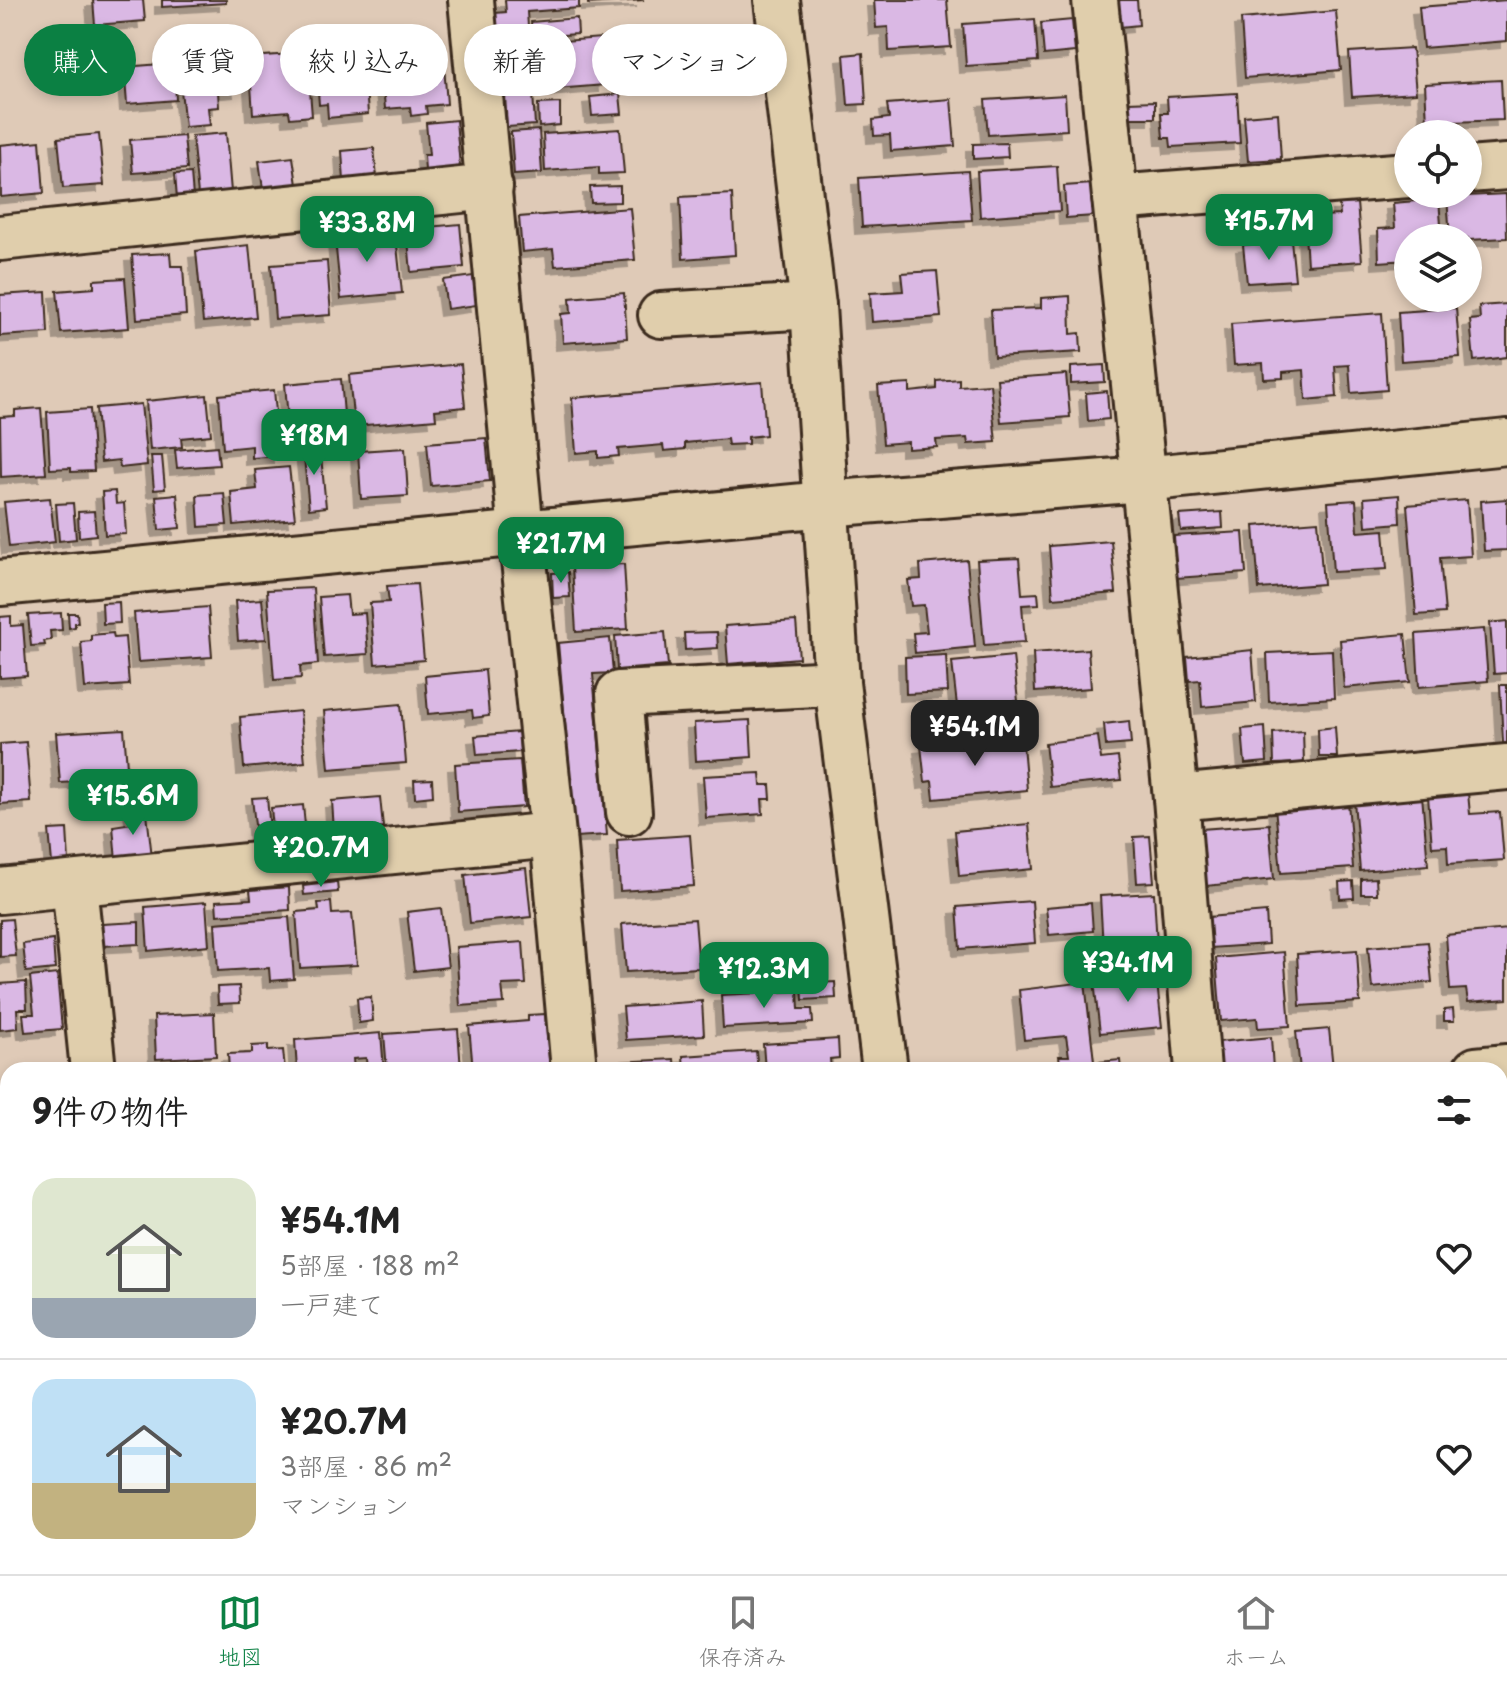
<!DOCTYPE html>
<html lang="ja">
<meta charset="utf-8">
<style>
:root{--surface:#fff;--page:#f6f6f6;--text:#222;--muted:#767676;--line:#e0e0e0;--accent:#0b8043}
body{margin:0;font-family:"Playpen Sans","Klee One",sans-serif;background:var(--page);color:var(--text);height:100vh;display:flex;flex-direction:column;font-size:30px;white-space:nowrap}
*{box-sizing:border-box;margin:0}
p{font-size:26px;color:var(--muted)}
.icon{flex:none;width:44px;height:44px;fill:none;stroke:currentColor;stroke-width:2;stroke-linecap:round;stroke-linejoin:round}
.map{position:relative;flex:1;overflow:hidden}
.panel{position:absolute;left:0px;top:1062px;width:1508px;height:512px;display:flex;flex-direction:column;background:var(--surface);border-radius:24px 24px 0 0;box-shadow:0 4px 12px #0003}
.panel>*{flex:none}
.top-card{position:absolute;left:24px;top:24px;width:800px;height:72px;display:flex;gap:16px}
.tools{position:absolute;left:1394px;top:120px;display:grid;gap:16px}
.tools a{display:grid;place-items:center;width:88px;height:88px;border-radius:50%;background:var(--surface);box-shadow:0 4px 12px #0003;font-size:40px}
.price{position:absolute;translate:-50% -68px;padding:0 18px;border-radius:16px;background:var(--accent);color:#fff;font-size:26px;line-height:52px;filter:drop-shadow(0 2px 4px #0008)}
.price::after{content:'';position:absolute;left:50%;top:48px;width:24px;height:18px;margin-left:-12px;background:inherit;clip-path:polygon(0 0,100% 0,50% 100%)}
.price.on{background:#222;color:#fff}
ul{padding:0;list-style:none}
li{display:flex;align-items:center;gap:24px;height:200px;padding:0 32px}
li+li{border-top:2px solid var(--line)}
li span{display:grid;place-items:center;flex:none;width:224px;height:160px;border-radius:24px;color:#555}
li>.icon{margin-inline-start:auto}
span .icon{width:96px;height:96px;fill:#fffc;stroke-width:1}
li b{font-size:34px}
h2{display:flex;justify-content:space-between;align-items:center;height:96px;padding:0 32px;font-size:34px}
.tag{padding:0 28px;border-radius:36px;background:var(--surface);box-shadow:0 4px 12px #0003;font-size:28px;line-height:72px}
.tag.on{background:var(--accent);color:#fff}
.tabs{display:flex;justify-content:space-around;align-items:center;height:112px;border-top:2px solid var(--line);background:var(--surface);font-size:22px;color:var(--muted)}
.tabs a{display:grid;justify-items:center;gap:4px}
.tabs .on{color:var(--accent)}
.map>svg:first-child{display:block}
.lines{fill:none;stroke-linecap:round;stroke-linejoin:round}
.stream{stroke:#6a8b99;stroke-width:11}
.building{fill:#dab8e4;stroke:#3b2a1e;stroke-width:2;filter:url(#shadow)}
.minor-casing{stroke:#3b2a1e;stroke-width:50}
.minor{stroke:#e0ceac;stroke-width:44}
</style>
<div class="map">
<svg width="1507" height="1574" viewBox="0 0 1507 1574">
<defs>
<filter id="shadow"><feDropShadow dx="-7" dy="7" stdDeviation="0" flood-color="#0004"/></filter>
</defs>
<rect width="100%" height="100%" fill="#dfcab7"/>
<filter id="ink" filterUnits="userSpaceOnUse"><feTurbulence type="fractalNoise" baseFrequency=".0125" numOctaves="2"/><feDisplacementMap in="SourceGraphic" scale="16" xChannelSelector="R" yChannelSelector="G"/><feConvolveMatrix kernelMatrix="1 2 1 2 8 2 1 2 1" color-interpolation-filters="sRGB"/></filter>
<g filter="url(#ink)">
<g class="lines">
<g class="stream">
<path d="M1500 1153 1507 1108"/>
<path d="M1453 1574V1566"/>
</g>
</g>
<g class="building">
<path d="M93 0H143L145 21 95 25Z"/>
<path d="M162 0H226V3L162 7Z"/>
<path d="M505 0H579V8L527 12 529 40 498 42 495 13 506 12Z"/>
<path d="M588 0H644L588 4Z"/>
<path d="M874 0H947L951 47 889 51 888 27 876 28Z"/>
<path d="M1118 0H1137L1139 25 1120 27Z"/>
<path d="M1507 0V41L1423 48 1419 7Z"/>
<path d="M1336 11 1341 70 1245 78 1241 19Z"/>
<path d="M577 18 578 34 532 37 531 22Z"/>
<path d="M1035 19 1038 61 966 66 963 24Z"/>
<path d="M1072 20 1075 52 1044 55 1041 23Z"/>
<path d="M739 25 741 72 725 73V67L667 70 665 30Z"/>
<path d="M660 34 662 48 620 51 619 36Z"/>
<path d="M601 38 605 85 543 90V85L503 88 500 46Z"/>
<path d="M415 45 416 55 443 53 447 104 426 106 427 114 411 116 410 107 385 109 380 48Z"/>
<path d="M1412 48 1416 93 1352 97 1349 52Z"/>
<path d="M307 53 312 116 290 118 289 111 253 114 249 57Z"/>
<path d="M863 53 866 104 848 105 844 55Z"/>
<path d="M237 56 240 90 218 92 219 107 208 108 210 125 185 127 178 62Z"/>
<path d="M364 59 368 114 328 118 327 104 319 105 316 62Z"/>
<path d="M174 63 176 100 127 104 124 67Z"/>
<path d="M118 70 119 85 97 86 96 71Z"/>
<path d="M1501 80 1503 120 1427 123 1425 84Z"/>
<path d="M533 93 535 125 507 127 505 95Z"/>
<path d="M1237 93 1240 143 1171 147 1170 138H1163L1161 113H1168L1167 97Z"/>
<path d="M620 94 622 114 592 116 590 97Z"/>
<path d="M1065 95 1067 130 988 135 985 100Z"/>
<path d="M951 99 955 146 891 151 890 135 874 136 873 120 889 118 887 104Z"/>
<path d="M1155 101V118H1129L1128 102Z"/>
<path d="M560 103V125L539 127 538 104Z"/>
<path d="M1278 113 1281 159 1248 161 1244 116Z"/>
<path d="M456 120 460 167 425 171 424 155H429L426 123Z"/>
<path d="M620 129 624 173 599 174V167L545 171 543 134Z"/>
<path d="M539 130 542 173 514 175 511 132Z"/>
<path d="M226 133 231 192 198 195 192 136Z"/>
<path d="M99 134 104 185 63 188 58 138Z"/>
<path d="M184 136 187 169 133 173 130 140Z"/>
<path d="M40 141 44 193 1 197 0 145Z"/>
<path d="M1007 143 1008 157 973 159V144Z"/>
<path d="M374 148 377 178 344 181 342 151Z"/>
<path d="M293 157 297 185 263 189 259 161Z"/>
<path d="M1057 166 1060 211 980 217 977 171Z"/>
<path d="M968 171 972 220 862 227 859 178Z"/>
<path d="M191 173 193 197 177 199 175 174Z"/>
<path d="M1092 184 1094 216 1066 218 1064 186Z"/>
<path d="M620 186V202L591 203 590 187Z"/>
<path d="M732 194 735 255 683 259 680 197Z"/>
<path d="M1506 194 1507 238 1468 240V238H1450L1447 197Z"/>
<path d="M1439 199 1442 238H1408V260L1379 262 1378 229 1395 228 1393 203Z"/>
<path d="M1357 203 1362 261 1307 265 1304 217 1340 215 1339 204Z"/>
<path d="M630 208 635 260 555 266 553 249 522 252 519 217Z"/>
<path d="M460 224 464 267 411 272 407 229Z"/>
<path d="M365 226 366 238 396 236 402 293 341 299 334 229Z"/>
<path d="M1291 240 1295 280 1247 283 1243 245Z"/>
<path d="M249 245 256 317 203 322 196 251Z"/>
<path d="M170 253 171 266H183L186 315 137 319 132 255Z"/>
<path d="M327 261 331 315 275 319 271 265Z"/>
<path d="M937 271 941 317 872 322 870 293 903 291 901 273Z"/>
<path d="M473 276 477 305 447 309 443 280Z"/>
<path d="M125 278 129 328 61 333 57 291 94 288V280Z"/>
<path d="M46 292 48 333 0 336V295Z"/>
<path d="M624 293 627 338 563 343 561 314 571 313 570 298Z"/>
<path d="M1070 296 1071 334 1080 333 1081 352 994 357 991 310 1041 308V298Z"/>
<path d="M1507 304V357L1474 361 1470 320 1480 319 1479 306Z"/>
<path d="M1456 308 1460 357 1401 361 1398 312Z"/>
<path d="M1382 313 1387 390 1351 393 1349 365 1335 366 1337 397 1306 400 1304 370 1283 372V378L1264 379 1263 363 1234 365 1231 324Z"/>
<path d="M461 364 465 407 435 410 436 419 354 426 349 375Z"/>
<path d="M1104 365 1105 382 1071 384V367Z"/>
<path d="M1066 374 1070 417 1001 422 997 379Z"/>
<path d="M341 379 345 426 289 431 285 384Z"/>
<path d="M959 379V386L990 384 996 442 968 444 967 438 936 440 937 447 908 449V442L883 444 878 386 910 384V392L937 389V381Z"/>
<path d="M762 382 766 435 748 437V444L728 445 727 439 685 443V449L664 451 663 445 618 449 619 456 598 458V451L576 453 572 398Z"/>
<path d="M274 390 280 456 252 458V446L223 449 219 395Z"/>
<path d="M1107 391 1109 419 1088 421 1086 393Z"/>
<path d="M207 395 211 435 181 438 182 447 150 450 146 401Z"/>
<path d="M141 404 147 465 120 468 119 460 101 462 96 408Z"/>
<path d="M41 408 46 474 1 477 0 417 15 416V410Z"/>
<path d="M90 409 94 471 71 472V468L50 469 47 412Z"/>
<path d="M486 438 490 481 431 486 427 443Z"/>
<path d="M217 446 219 465 177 468 175 450Z"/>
<path d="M320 446 326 507 309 509 303 447Z"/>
<path d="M405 448 408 496 361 499 358 451Z"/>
<path d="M151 456H162L165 489 154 490Z"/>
<path d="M289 467 295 519 234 525 231 492 257 489 255 470Z"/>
<path d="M115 491 116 504 124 503 126 534 105 535 102 492Z"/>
<path d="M224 493 227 525 199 527 197 495Z"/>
<path d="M177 494 180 528 159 530 156 496Z"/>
<path d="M1399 495 1400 523 1366 526 1364 498Z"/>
<path d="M50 498 55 542 9 547 4 502Z"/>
<path d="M1507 499V550L1484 551 1481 501Z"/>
<path d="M1356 500 1358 532 1384 530 1387 569 1333 572 1328 502Z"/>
<path d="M1467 500 1471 556 1440 558 1445 613 1416 615 1407 505Z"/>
<path d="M73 503 76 539 59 541 56 504Z"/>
<path d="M94 511 96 535 79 537 78 512Z"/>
<path d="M1222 512 1223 528 1181 531 1179 515Z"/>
<path d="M1318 521 1323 584 1259 589 1254 526Z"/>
<path d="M1243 532 1246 573 1176 578 1174 536Z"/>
<path d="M1111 541 1116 593 1053 598 1049 546Z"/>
<path d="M1019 558 1022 594 1038 593 1039 604 1022 605 1025 642 984 645 977 560Z"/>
<path d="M967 560 975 647 915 653 913 633 927 632 924 605 911 606 908 580 921 579 920 564Z"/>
<path d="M624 564 628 629 576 632 572 567Z"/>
<path d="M568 572 570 597 553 598 552 573Z"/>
<path d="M417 584 424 660 375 664 370 603 389 602 387 586Z"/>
<path d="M313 588 318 664 300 666 301 678 274 680 267 590Z"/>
<path d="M347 595 349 614 365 613 368 654 324 657 319 597Z"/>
<path d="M262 599 266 639 238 641 235 601Z"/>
<path d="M119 602 120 623 103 624 102 603Z"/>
<path d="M208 607 212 657 138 662 134 613Z"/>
<path d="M61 613 62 630 50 631 51 640 44 641 45 645 31 646 28 615Z"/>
<path d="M68 613H77L78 623H75V627L69 628Z"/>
<path d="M11 616V626L23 625 27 676 0 678V617Z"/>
<path d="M796 621 799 658 728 664 725 626Z"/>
<path d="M1507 621V673L1494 674 1490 623Z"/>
<path d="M1484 629 1488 681 1419 687 1416 634Z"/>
<path d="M665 632 668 666 617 670 615 636Z"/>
<path d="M717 632 718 648 685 650 684 633Z"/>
<path d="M113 633 114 638 125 637 129 685 85 688 81 642 91 641V635Z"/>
<path d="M1405 634 1410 682 1344 688 1340 640Z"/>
<path d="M610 638 613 673 593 674 607 835 575 837 558 643Z"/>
<path d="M1088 649 1091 688 1035 692 1033 653Z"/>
<path d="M1252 650 1256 702 1202 707 1200 680 1189 681 1187 657Z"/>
<path d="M1332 650 1334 698 1269 702 1267 653Z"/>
<path d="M946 655 948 692 906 694 905 657Z"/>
<path d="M1013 656 1018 701 957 706 952 662Z"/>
<path d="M485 670 489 716 473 718 472 710 428 714 425 676Z"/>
<path d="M1500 685H1507V743H1503Z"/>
<path d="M401 704 406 763 329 769 324 711Z"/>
<path d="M300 711 305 762 244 768 240 717Z"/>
<path d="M750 720 752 757 696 761 694 723Z"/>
<path d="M1129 721 1131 744 1106 746 1104 724Z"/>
<path d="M1265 727 1267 762 1245 764 1242 729Z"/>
<path d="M1335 727 1337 757H1319L1318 729Z"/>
<path d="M124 729 128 779 60 783 56 733Z"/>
<path d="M1303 731 1304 763 1274 764 1273 733Z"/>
<path d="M519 732 520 752 477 755 475 736Z"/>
<path d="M1098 736 1101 759 1118 757 1121 780 1050 787 1045 743Z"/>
<path d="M1011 738 1012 746 1023 745 1027 790 934 799 932 781 925 782 921 746Z"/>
<path d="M26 742 31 802 0 804V744Z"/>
<path d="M520 760 524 807 458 812 455 764Z"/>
<path d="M760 773 761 785H770L771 799H762L763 814 706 818 703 776Z"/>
<path d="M432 779 433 796 415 798 414 780Z"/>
<path d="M1468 793 1470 814 1500 812 1504 860 1448 864 1447 846 1432 847 1428 796Z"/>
<path d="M1422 795 1428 865 1360 871 1354 801Z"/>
<path d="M267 797 271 842 257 843 252 798Z"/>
<path d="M380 797 383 827 334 831 332 801Z"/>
<path d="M1348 801 1353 868 1281 873 1275 806Z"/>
<path d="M146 805 152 857 116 861 113 826 133 823 131 807Z"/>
<path d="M303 805 306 835 274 838 271 808Z"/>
<path d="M1029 824 1033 869 959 876 955 831Z"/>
<path d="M1269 824 1274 879 1206 886 1201 829Z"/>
<path d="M67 829 69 862 52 863 49 830Z"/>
<path d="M690 835 694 886 620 891 617 840Z"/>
<path d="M1150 836 1154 882 1137 883 1134 837Z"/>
<path d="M526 868 531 917 470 923 465 875Z"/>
<path d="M1376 878 1377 894H1361V879Z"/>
<path d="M1353 881 1354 898 1340 899 1339 882Z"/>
<path d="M337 882 338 892 304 895 303 886Z"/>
<path d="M289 887 290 910 217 915 216 901 251 899 250 890Z"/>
<path d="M1154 893 1157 945 1103 948 1100 896Z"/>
<path d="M1032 901 1035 943 960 949 957 907Z"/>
<path d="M206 902 209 945 148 951 145 907Z"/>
<path d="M331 902 332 914 352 913 357 965 300 968 296 912 319 910 318 903Z"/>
<path d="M1091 903 1093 931 1049 935 1046 907Z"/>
<path d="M441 908 448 967 414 971 407 912Z"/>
<path d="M1266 912 1268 944 1210 948 1208 917Z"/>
<path d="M289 917 294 979 270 981 269 968 218 971 215 923Z"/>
<path d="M12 919 16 956 0 957V920Z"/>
<path d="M695 919 699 968 626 972 622 924Z"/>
<path d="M139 922V944L103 946 102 924Z"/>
<path d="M1507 929V999L1468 1002 1466 989 1450 990 1446 935Z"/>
<path d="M53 940 55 969 26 972 23 944Z"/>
<path d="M523 942 526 984 502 985 504 1003 460 1006 456 947Z"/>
<path d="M1428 942 1432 982 1372 988 1368 947Z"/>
<path d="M1357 950 1360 1002 1300 1006 1297 954Z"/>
<path d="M1284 952 1290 1026 1258 1028 1257 1018 1221 1021 1216 958Z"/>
<path d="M57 974 62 1029 25 1032 23 1014H34L30 977Z"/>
<path d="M1156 974 1162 1027 1100 1033 1094 981Z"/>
<path d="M26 982 27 1009H17L18 1028 0 1030V984Z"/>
<path d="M835 982 836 998 803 1000 802 984Z"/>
<path d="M1085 982 1095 1070H1061L1059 1056H1069L1066 1036 1024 1040 1019 990Z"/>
<path d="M239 986 240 1003 218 1004 217 987Z"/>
<path d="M798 991 799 1009H812L813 1023 723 1028 721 995Z"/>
<path d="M371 997 373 1021 359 1023 357 998Z"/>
<path d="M702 1001 704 1035 626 1040 623 1007Z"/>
<path d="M1453 1009 1454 1021H1444V1010Z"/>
<path d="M214 1013 216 1056 156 1059 154 1016Z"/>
<path d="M545 1014 550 1070H533V1067L504 1070H473L469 1026 528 1021V1015Z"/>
<path d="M458 1029 461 1070H387L384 1034Z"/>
<path d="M1329 1029 1333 1068 1300 1070 1296 1032Z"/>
<path d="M381 1033 384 1070H367L366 1058 353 1059 354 1070H297L295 1040Z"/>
<path d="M1271 1037 1273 1070H1227L1220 1065 1218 1042Z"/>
<path d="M838 1039 839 1058 830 1059 831 1070H765L763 1044Z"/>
<path d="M268 1045V1051L283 1050 285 1070H229L228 1054 252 1053V1046Z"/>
<path d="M756 1051 758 1070H684L683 1056Z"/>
<path d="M674 1059 675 1070H619V1062Z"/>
<path d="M1120 1060 1121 1070H1101L1100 1062Z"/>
<path d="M0 1097 5 1148 0 1149Z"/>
<path d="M1507 1116V1167H1500V1117Z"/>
<path d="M0 1248H8V1262L0 1263Z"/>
<path d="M1507 1261V1305H1500V1262Z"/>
<rect x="0" y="1268" width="8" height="34"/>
<rect x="0" y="1328" width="8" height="43"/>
<path d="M1507 1435V1499L1500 1500V1436Z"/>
<path d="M8 1506V1566L14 1567 0 1568V1507Z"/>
<path d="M575 1566H591L592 1574H514V1571Z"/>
<path d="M770 1566H802L803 1574H771Z"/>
<path d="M820 1566H877V1573L820 1574Z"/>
<path d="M992 1566H1032L1033 1571 993 1574Z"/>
<path d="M1130 1566H1179L1180 1574H1117L1116 1567Z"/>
<path d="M1272 1566H1310V1574H1273Z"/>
</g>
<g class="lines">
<defs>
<g id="minor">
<path d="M471 0 521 532 553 835 574 1070"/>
<path d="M777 0 813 306 837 683 885 1070"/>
<path d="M1095 0 1176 798 1198 1070"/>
<path d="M1468 170 1507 167"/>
<path d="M1115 198 1408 175"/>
<path d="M0 238 490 187"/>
<path d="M661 315 813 306"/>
<path d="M0 583 825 504 1143 479 1507 442"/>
<path d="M1176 798 1507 767"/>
<path d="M629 812 619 694 837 683"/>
<path d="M74 884 93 1070"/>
<path d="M0 891 553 835"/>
<path d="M1476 1070 1507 1067"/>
<path d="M0 1216 8 1215"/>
<path d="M1500 1399H1507"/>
<path d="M139 1566V1574"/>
<path d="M621 1566 622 1574"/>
<path d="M942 1566 943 1574"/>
<path d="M1253 1566 1254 1574"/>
<path d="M233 1574 300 1566"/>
</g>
</defs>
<use href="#minor" class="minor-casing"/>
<use href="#minor" class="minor"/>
</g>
</g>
</svg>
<div class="tools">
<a><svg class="icon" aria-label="locate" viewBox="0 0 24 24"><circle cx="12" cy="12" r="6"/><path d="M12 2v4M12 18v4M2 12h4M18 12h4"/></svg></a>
<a><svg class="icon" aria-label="layers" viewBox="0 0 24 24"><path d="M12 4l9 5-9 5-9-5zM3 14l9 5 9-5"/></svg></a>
</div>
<b class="price" style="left:1269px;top:262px">¥15.7M</b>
<b class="price" style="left:367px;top:264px">¥33.8M</b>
<b class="price" style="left:314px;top:477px">¥18M</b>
<b class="price" style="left:561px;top:585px">¥21.7M</b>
<b class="price on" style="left:975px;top:768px">¥54.1M</b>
<b class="price" style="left:133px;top:837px">¥15.6M</b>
<b class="price" style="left:321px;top:889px">¥20.7M</b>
<b class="price" style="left:1128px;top:1004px">¥34.1M</b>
<b class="price" style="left:764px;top:1010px">¥12.3M</b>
<div class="top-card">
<a class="tag on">購入</a>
<a class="tag">賃貸</a>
<a class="tag">絞り込み</a>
<a class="tag">新着</a>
<a class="tag">マンション</a>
</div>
<section class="panel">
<h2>9件の物件<svg class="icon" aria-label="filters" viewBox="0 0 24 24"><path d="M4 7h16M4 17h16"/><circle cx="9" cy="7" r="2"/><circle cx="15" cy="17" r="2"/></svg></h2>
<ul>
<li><span style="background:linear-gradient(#dfe7d0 75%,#9aa5b1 0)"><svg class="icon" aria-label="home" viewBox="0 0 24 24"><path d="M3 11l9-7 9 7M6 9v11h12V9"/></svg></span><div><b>¥54.1M</b><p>5部屋 · 188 m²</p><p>一戸建て</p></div><svg class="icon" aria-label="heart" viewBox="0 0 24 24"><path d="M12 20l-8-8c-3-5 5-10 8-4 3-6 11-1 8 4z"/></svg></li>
<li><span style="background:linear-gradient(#bfe0f5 65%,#c2b280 0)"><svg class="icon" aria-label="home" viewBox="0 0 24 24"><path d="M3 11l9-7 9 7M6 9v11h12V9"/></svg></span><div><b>¥20.7M</b><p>3部屋 · 86 m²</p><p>マンション</p></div><svg class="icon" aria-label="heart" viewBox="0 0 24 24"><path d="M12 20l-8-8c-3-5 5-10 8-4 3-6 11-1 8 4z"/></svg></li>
</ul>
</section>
</div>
<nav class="tabs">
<a class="on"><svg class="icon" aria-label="map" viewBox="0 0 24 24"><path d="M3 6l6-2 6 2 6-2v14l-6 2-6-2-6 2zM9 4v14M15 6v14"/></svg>地図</a>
<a><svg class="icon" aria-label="saved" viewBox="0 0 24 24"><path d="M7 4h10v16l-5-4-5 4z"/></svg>保存済み</a>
<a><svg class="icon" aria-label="home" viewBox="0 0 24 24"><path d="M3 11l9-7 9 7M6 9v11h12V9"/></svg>ホーム</a>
</nav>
